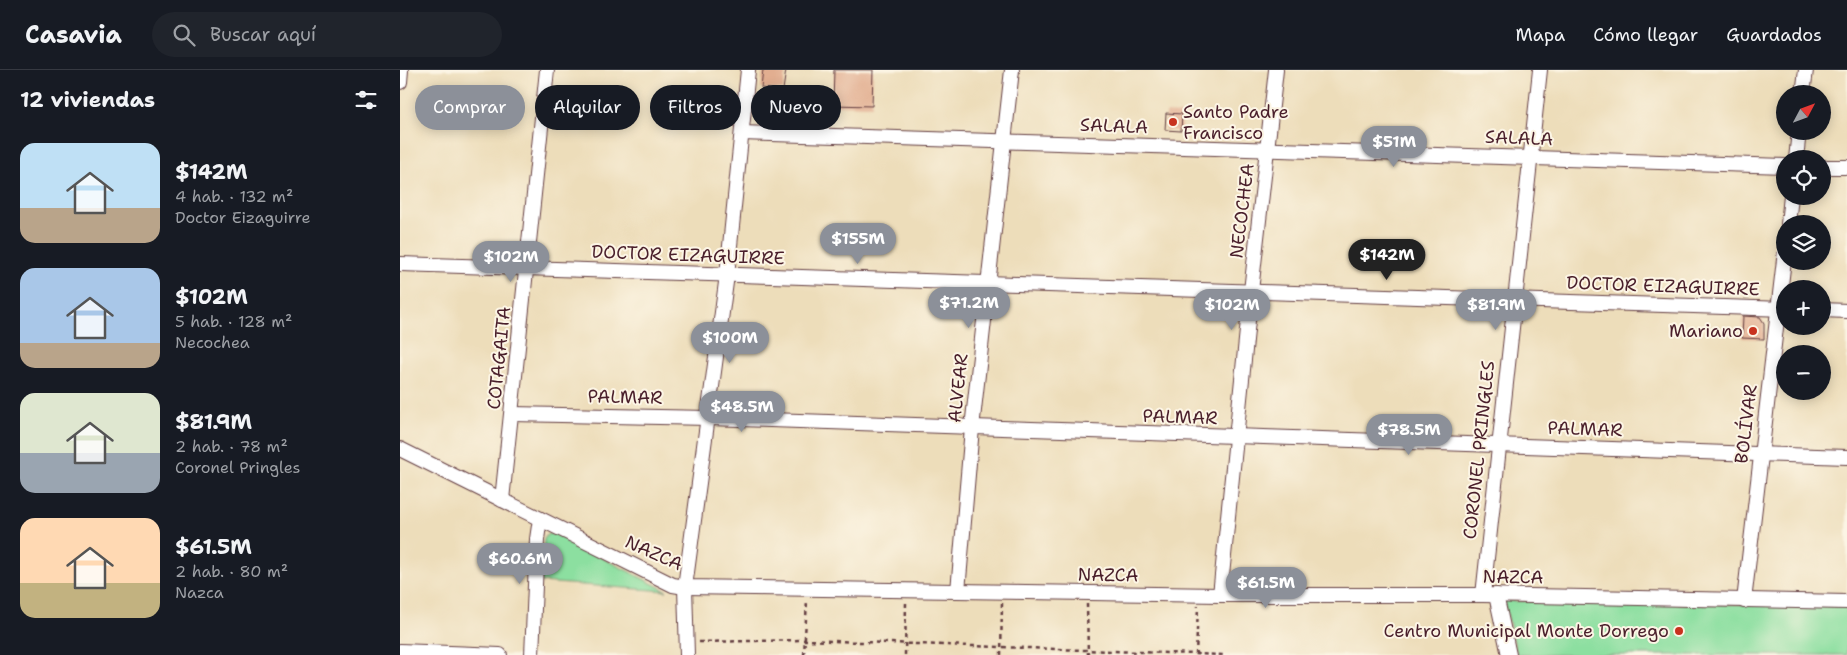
<!DOCTYPE html>
<html lang="es">
<meta charset="utf-8">
<style>
:root{--surface:#171b24;--page:#20242c;--text:#f1f3f6;--muted:#9ea1a6;--line:#363941;--accent:#8c9099}
body{margin:0;font-family:"Shantell Sans",sans-serif;background:var(--page);color:var(--text);height:100vh;display:flex;flex-direction:column;font-size:19px;white-space:nowrap}
*{box-sizing:border-box;margin:0}
p{font-size:16px;color:var(--muted)}
.icon{flex:none;width:28px;height:28px;fill:none;stroke:currentColor;stroke-width:2;stroke-linecap:round;stroke-linejoin:round}
.map{position:relative;flex:1;overflow:hidden}
.side{display:flex;flex-direction:column;background:var(--surface);width:400px}
.side>*{flex:none}
.banner{position:absolute;left:15px;top:15px;width:475px;height:45px;display:flex;gap:10px}
.needle{width:32px;rotate:49deg}
.fabs{position:absolute;left:1376px;top:15px;display:grid;gap:10px}
.fabs a{display:grid;place-items:center;width:55px;height:55px;border-radius:50%;background:var(--surface);box-shadow:0 2px 12px #0003;font-size:25px}
.price{position:absolute;translate:-50% -42px;padding:0 11px;border-radius:18px;background:var(--accent);color:#fff;font-size:16px;line-height:32px;filter:drop-shadow(0 1px 2px #0008)}
.price::after{content:'';position:absolute;left:50%;top:30px;width:15px;height:11px;margin-left:-8px;background:inherit;clip-path:polygon(0 0,100% 0,50% 100%)}
.price.current{background:#222;color:#fff}
ul{padding:0;list-style:none}
li{display:flex;align-items:center;gap:15px;height:125px;padding:0 20px}
li span{display:grid;place-items:center;flex:none;width:140px;height:100px;border-radius:15px;color:#555}
li>.icon{margin-inline-start:auto}
span .icon{width:60px;height:60px;fill:#fffc;stroke-width:1}
li b{font-size:21px}
h2{display:flex;justify-content:space-between;align-items:center;height:60px;padding:0 20px;font-size:21px}
.tag{padding:0 18px;border-radius:22px;background:var(--surface);box-shadow:0 2px 12px #0003;font-size:18px;line-height:45px}
.tag.current{background:var(--accent);color:#fff}
header{display:flex;align-items:center;gap:30px;box-sizing:border-box;height:70px;padding:0 25px;background:var(--surface);border-bottom:1px solid var(--line)}
header strong{font-size:24px}
nav{display:flex;gap:28px;margin-inline-start:auto;font-size:18px}
.search{width:350px;height:45px;background:var(--page);display:flex;align-items:center;gap:12px;box-sizing:border-box;padding:0 18px;border-radius:28px;color:var(--muted);font-size:19px}
main{display:flex;flex:1;min-height:0}
.map>svg:first-child{display:block}
.green{fill:#8cdfa0;stroke:#6b7f66}
.building{fill:#e2ae90}
.lines{fill:none;stroke-linecap:round;stroke-linejoin:round}
.minor-casing{stroke:#623c40;stroke-width:16}
.path{stroke:#623c40;stroke-width:2.5;stroke-dasharray:4 4;stroke-linecap:butt}
.minor{stroke:#fff;stroke-width:14}
.poi-dot{fill:#c8321e;stroke:#fcf5e5;stroke-width:2}
.labels{text-anchor:middle;stroke-width:4;stroke-linejoin:round;paint-order:stroke}
.poi-label{font-size:18px;fill:#4a1f2b;stroke:#fcf5e5;text-anchor:end}
.street-label{font-size:18px;fill:#4a1f2b;stroke:#fcf5e5}
</style>
<header>
<strong>Casavia</strong>
<div class="search"><svg class="icon" aria-label="search" viewBox="0 0 24 24"><circle cx="10" cy="10" r="6"/><path d="M15 15l6 6"/></svg>Buscar aquí</div>
<nav><a>Mapa</a><a>Cómo llegar</a><a>Guardados</a></nav>
</header>
<main>
<section class="side">
<h2>12 viviendas<svg class="icon" aria-label="filters" viewBox="0 0 24 24"><path d="M4 7h16M4 17h16"/><circle cx="9" cy="7" r="2"/><circle cx="15" cy="17" r="2"/></svg></h2>
<ul>
<li><span style="background:linear-gradient(#bfe0f5 65%,#b9a48a 0)"><svg class="icon" aria-label="home" viewBox="0 0 24 24"><path d="M3 11l9-7 9 7M6 9v11h12V9"/></svg></span><div><b>$142M</b><p>4 hab. · 132 m²</p><p>Doctor Eizaguirre</p></div></li>
<li><span style="background:linear-gradient(#a9c7e8 75%,#b9a48a 0)"><svg class="icon" aria-label="home" viewBox="0 0 24 24"><path d="M3 11l9-7 9 7M6 9v11h12V9"/></svg></span><div><b>$102M</b><p>5 hab. · 128 m²</p><p>Necochea</p></div></li>
<li><span style="background:linear-gradient(#dfe7d0 60%,#9aa5b1 0)"><svg class="icon" aria-label="home" viewBox="0 0 24 24"><path d="M3 11l9-7 9 7M6 9v11h12V9"/></svg></span><div><b>$81.9M</b><p>2 hab. · 78 m²</p><p>Coronel Pringles</p></div></li>
<li><span style="background:linear-gradient(#ffd9b3 65%,#c2b280 0)"><svg class="icon" aria-label="home" viewBox="0 0 24 24"><path d="M3 11l9-7 9 7M6 9v11h12V9"/></svg></span><div><b>$61.5M</b><p>2 hab. · 80 m²</p><p>Nazca</p></div></li>
</ul>
</section>
<div class="map">
<svg width="1447" height="585" viewBox="0 0 1447 585">
<rect width="100%" height="100%" fill="#fcf5e5"/>
<filter id="ink" filterUnits="userSpaceOnUse"><feTurbulence type="fractalNoise" baseFrequency=".02" numOctaves="2"/><feDisplacementMap in="SourceGraphic" scale="10" xChannelSelector="R" yChannelSelector="G"/><feConvolveMatrix kernelMatrix="1 2 1 2 8 2 1 2 1" color-interpolation-filters="sRGB"/></filter>
<filter id="wash" filterUnits="userSpaceOnUse"><feTurbulence type="fractalNoise" baseFrequency=".0096" numOctaves="4" result="noise"/><feDisplacementMap in="SourceGraphic" scale="20" xChannelSelector="R" yChannelSelector="G"/><feGaussianBlur stdDeviation="1.12" result="paint"/><feColorMatrix in="noise" values="0 0 0 0 0 0 0 0 0 0 0 0 0 0 0 0 0 1.4 0 .05"/><feComposite in="paint" operator="in"/></filter>
<g filter="url(#wash)">
<rect width="100%" height="100%" fill="#edddba"/>
<g class="green">
<path d="M148 464H155L267 521 141 512 144 469Z"/>
<path d="M1104 531 1447 536V585H1117Z"/>
</g>
<g id="blocks">
<g class="building">
<path d="M363 0H386L383 20 361 18Z"/>
<path d="M434 0H473L472 36 433 35Z"/>
<path d="M766 43 782 44 781 61 765 60Z"/>
<path d="M1343 246 1360 247 1364 253V269L1342 268Z"/>
</g>
</g>
</g>
<g filter="url(#ink)">
<use href="#blocks" fill-opacity="0" stroke="#623c40" stroke-width="1"/>
<g class="lines">
<defs>
<g id="minor">
<path d="M0 12 1 0"/>
<path d="M1403 24 1406 0"/>
<path d="M342 63 1385 96"/>
<path d="M1396 89 1399 61"/>
<path d="M1422 97H1447"/>
<path d="M1388 154 1391 126"/>
<path d="M0 194 1385 239"/>
<path d="M1422 240 1447 241"/>
<path d="M112 344 309 348 1447 387"/>
<path d="M0 379 273 515 285 517 820 525H1083L1447 532"/>
<path d="M102 430 147 0"/>
<path d="M558 521 572 358 612 0"/>
<path d="M820 525 851 221 876 0"/>
<path d="M1083 525 1140 0"/>
<path d="M1096 525 1109 585"/>
<path d="M1344 531 1385 181"/>
<path d="M0 581 100 585"/>
<path d="M132 585 137 469 140 449"/>
<path d="M287 585 285 517 327 205 348 0"/>
</g>
</defs>
<use href="#minor" class="minor-casing"/>
<g class="path">
<path d="M687 534 688 585"/>
<path d="M299 572 405 570 823 585"/>
<path d="M404 585 407 530"/>
<path d="M505 585 506 532"/>
<path d="M601 585 602 533"/>
<path d="M796 585 798 536"/>
</g>
<use href="#minor" class="minor"/>
</g>
</g>
<g class="poi-dot">
<circle cx="773" cy="52" r="5"/>
<circle cx="1353" cy="261" r="5"/>
<circle cx="1279" cy="561" r="5"/>
</g>
<g class="labels">
<g class="poi-label">
<text x="783" y="48" text-anchor="start">Santo Padre<tspan x="783" dy="21">Francisco</tspan></text>
<text x="1343" y="267">Mariano</text>
<text x="1269" y="567">Centro Municipal Monte Dorrego</text>
</g>
<g class="street-label">
<text transform="translate(714 56) rotate(2)" y="6">SALALA</text>
<text transform="translate(1119 68) rotate(2)" y="6">SALALA</text>
<text transform="translate(842 141) rotate(-83)" y="6">NECOCHEA</text>
<text transform="translate(288 185) rotate(2)" y="6">DOCTOR EIZAGUIRRE</text>
<text transform="translate(1263 216) rotate(2)" y="6">DOCTOR EIZAGUIRRE</text>
<text transform="translate(99 288) rotate(-84)" y="6">COTAGAITA</text>
<text transform="translate(558 318) rotate(-84)" y="6">ALVEAR</text>
<text transform="translate(225 327) rotate(1)" y="6">PALMAR</text>
<text transform="translate(780 347) rotate(2)" y="6">PALMAR</text>
<text transform="translate(1346 354) rotate(-83)" y="6">BOLÍVAR</text>
<text transform="translate(1185 359) rotate(2)" y="6">PALMAR</text>
<text transform="translate(1079 380) rotate(-84)" y="6">CORONEL PRINGLES</text>
<text transform="translate(254 483) rotate(24)" y="6">NAZCA</text>
<text transform="translate(708 505) rotate(1)" y="6">NAZCA</text>
<text transform="translate(1113 507) rotate(1)" y="6">NAZCA</text>
</g>
</g>
</svg>
<div class="fabs">
<a><svg class="needle" viewBox="-14 -14 28 28"><path d="M0-13l5 13h-10z" fill="#e53935"/><path d="M0 13l5-13h-10z" fill="#9ea1a6"/></svg></a>
<a><svg class="icon" aria-label="locate" viewBox="0 0 24 24"><circle cx="12" cy="12" r="6"/><path d="M12 2v4M12 18v4M2 12h4M18 12h4"/></svg></a>
<a><svg class="icon" aria-label="layers" viewBox="0 0 24 24"><path d="M12 4l9 5-9 5-9-5zM3 14l9 5 9-5"/></svg></a>
<a>+</a>
<a>−</a>
</div>
<b class="price" style="left:994px;top:98px">$51M</b>
<b class="price" style="left:458px;top:195px">$155M</b>
<b class="price current" style="left:987px;top:211px">$142M</b>
<b class="price" style="left:111px;top:213px">$102M</b>
<b class="price" style="left:569px;top:259px">$71.2M</b>
<b class="price" style="left:832px;top:261px">$102M</b>
<b class="price" style="left:1096px;top:261px">$81.9M</b>
<b class="price" style="left:330px;top:294px">$100M</b>
<b class="price" style="left:342px;top:363px">$48.5M</b>
<b class="price" style="left:1009px;top:386px">$78.5M</b>
<b class="price" style="left:120px;top:515px">$60.6M</b>
<b class="price" style="left:866px;top:539px">$61.5M</b>
<div class="banner">
<a class="tag current">Comprar</a>
<a class="tag">Alquilar</a>
<a class="tag">Filtros</a>
<a class="tag">Nuevo</a>
</div>
</div>
</main>
